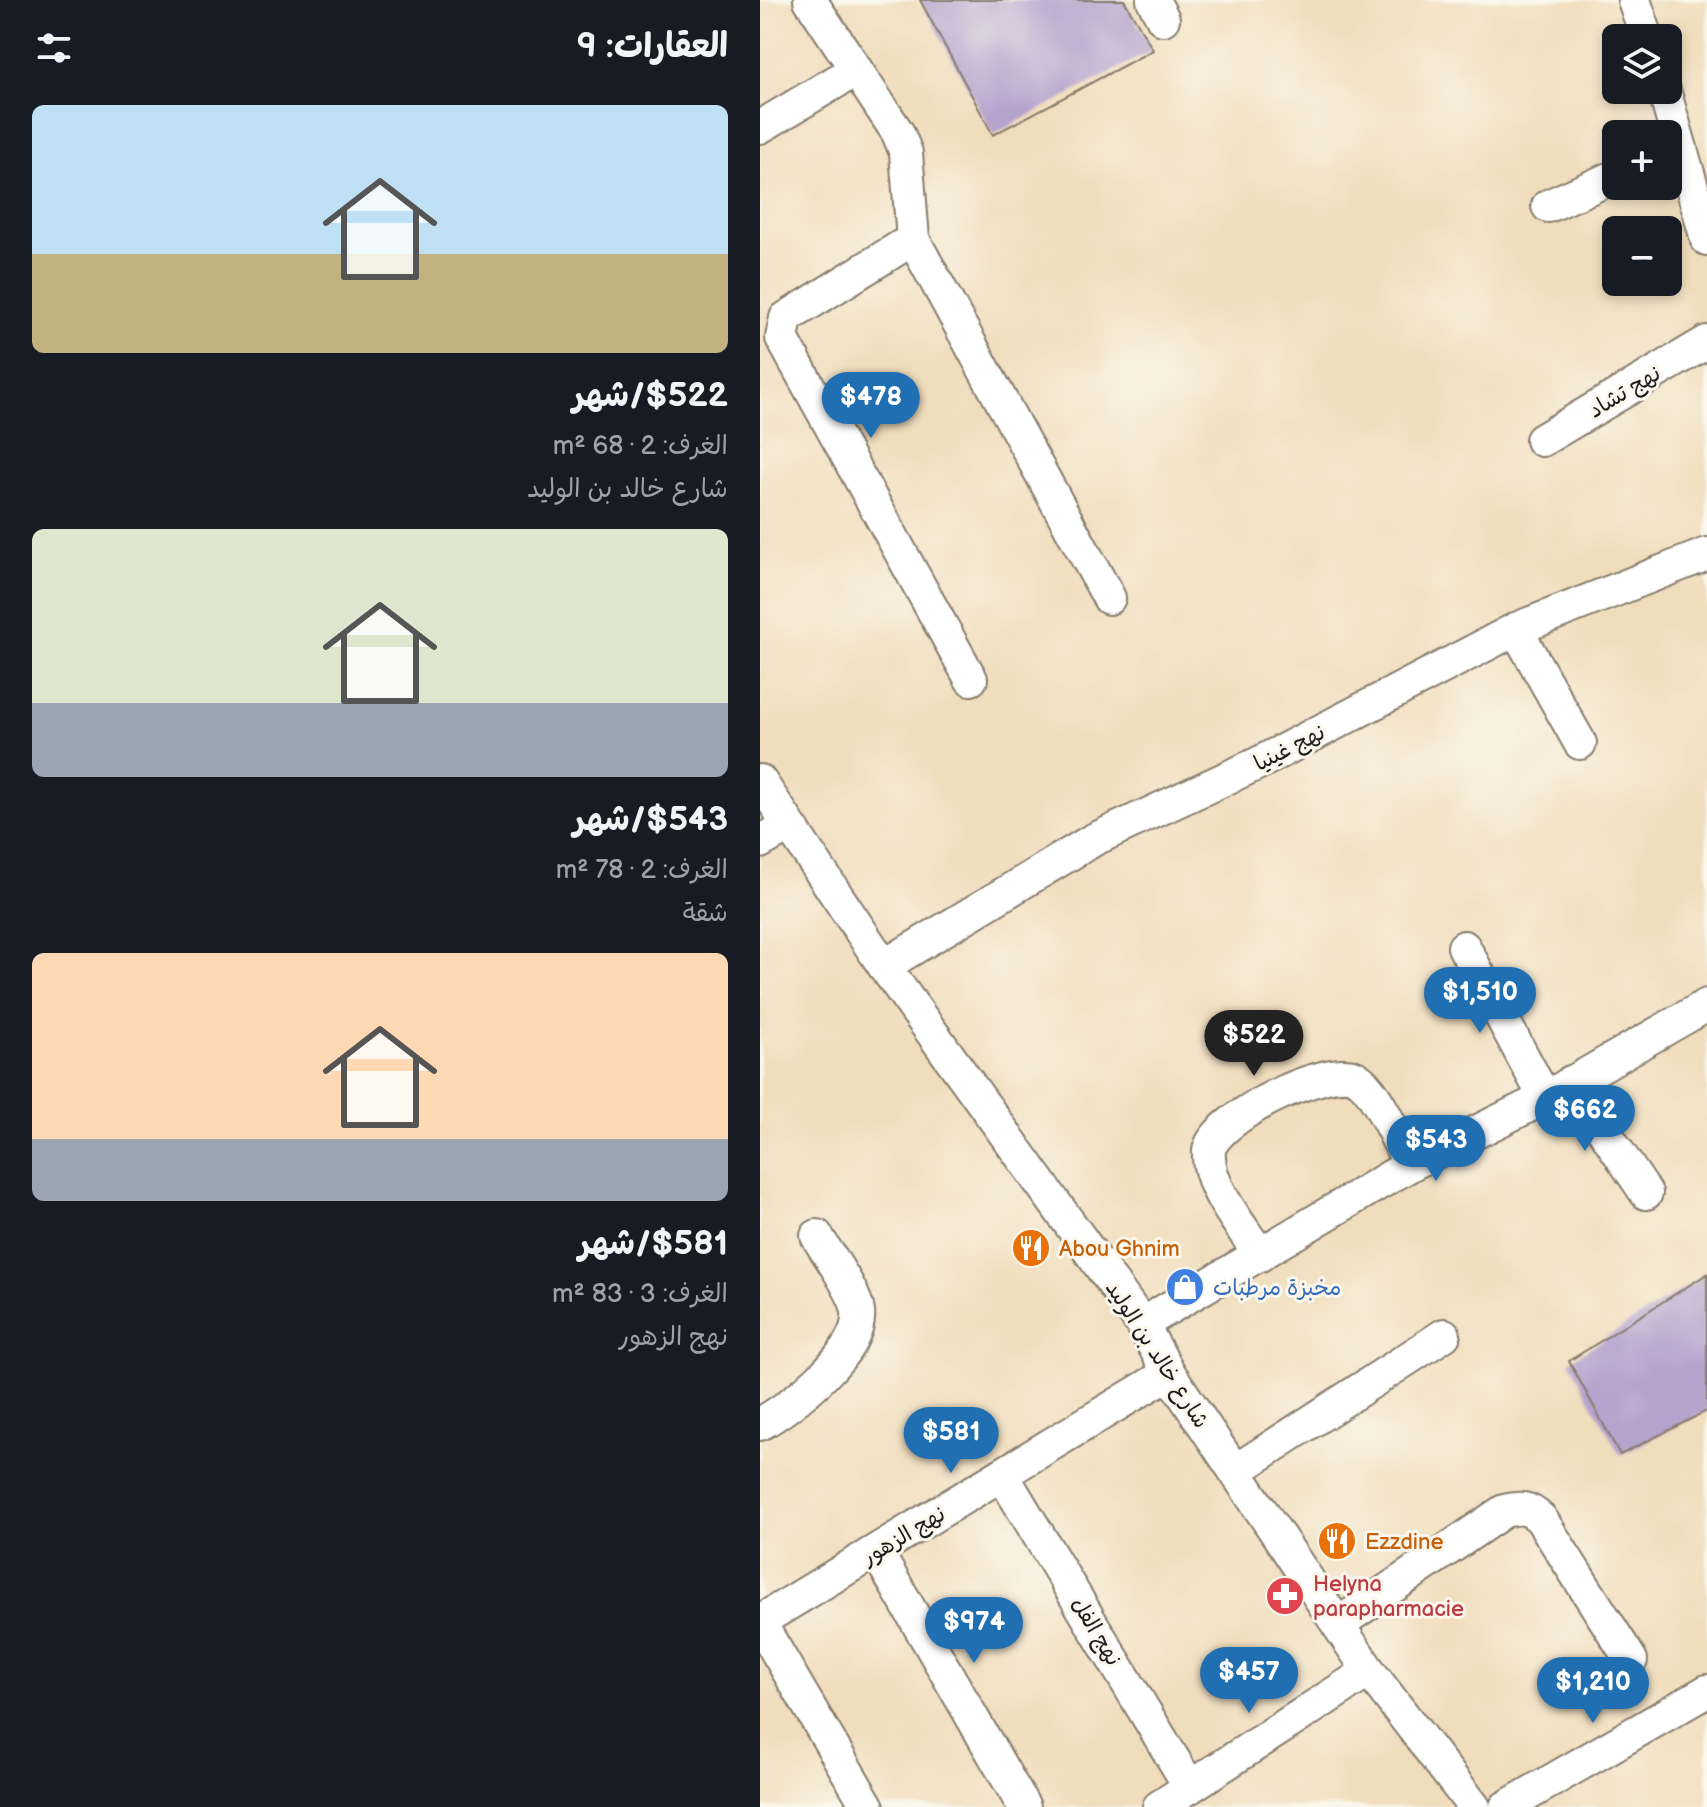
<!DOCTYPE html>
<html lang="ar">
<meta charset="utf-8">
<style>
:root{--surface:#171b24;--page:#20242c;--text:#f1f3f6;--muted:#9ea1a6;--accent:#1f6fb2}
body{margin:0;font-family:"Balsamiq Sans","Playpen Sans Arabic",sans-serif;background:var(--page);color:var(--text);direction:rtl;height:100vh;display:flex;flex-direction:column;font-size:30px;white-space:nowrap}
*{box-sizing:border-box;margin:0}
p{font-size:26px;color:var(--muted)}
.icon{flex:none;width:44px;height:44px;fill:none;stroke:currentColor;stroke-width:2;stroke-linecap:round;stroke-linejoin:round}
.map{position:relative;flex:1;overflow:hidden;direction:ltr}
.sheet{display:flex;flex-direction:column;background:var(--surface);width:760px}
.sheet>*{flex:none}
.tools{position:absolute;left:842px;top:24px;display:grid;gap:16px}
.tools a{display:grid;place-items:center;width:80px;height:80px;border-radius:12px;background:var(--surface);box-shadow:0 4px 12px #0003;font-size:40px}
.price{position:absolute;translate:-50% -68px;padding:0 18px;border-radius:28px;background:var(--accent);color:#fff;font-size:26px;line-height:52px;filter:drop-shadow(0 2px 4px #0008)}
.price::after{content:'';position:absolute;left:50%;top:48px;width:24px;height:18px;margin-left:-12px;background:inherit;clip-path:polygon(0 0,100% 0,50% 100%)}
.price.on{background:#222;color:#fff}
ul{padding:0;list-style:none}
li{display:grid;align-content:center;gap:16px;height:424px;padding:0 32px}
li span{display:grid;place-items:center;height:248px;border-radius:12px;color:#555}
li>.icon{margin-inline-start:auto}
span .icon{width:144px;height:144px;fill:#fffc;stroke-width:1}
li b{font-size:34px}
h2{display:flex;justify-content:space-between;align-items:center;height:96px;padding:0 32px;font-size:34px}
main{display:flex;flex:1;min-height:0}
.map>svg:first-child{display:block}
.building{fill:#b5a2cd}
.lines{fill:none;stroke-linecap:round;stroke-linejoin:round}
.minor-casing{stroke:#867c6c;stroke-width:36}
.minor{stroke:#fff;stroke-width:32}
.labels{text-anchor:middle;stroke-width:6;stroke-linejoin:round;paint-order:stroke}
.street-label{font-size:22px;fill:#1c1c1c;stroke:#fbf7ec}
.food-label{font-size:22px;fill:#c56008;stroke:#fbf7ec;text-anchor:start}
.shop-label{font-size:22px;fill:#366cbe;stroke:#fbf7ec;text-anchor:start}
.health-label{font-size:22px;fill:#be3a42;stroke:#fbf7ec;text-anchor:start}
</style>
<main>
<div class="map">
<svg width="947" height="1807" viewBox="0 0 947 1807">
<rect width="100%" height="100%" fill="#fbf7ec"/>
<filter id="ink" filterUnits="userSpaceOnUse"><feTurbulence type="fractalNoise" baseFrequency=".0125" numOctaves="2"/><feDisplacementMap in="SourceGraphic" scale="16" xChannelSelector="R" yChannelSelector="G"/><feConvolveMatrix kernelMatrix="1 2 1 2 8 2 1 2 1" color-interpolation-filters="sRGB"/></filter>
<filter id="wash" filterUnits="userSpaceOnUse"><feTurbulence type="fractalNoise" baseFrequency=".006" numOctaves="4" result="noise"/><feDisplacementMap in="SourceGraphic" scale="32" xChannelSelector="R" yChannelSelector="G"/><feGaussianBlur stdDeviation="1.8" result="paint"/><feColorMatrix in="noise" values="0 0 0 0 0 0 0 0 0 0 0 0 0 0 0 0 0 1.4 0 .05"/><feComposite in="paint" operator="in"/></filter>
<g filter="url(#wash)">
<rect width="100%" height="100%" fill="#f0ddbc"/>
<g id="blocks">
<g class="building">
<path d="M160 0H364L393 50 233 135Z"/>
<path d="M947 1274V1411L860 1455 809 1361Z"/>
</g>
</g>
</g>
<g filter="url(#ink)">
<use href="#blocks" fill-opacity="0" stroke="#867c6c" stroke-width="2"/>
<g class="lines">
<defs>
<g id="minor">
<path d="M50 0 138 133 146 153 153 239 349 598"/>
<path d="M393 0 403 19"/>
<path d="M874 0 887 38"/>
<path d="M904 90 947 239"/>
<path d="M0 127 94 71"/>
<path d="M788 206 856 176"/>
<path d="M153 239 26 318 22 338 211 679"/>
<path d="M782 440 947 342"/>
<path d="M756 629 820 743"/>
<path d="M0 781 124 966 382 1324 409 1373 609 1671 714 1807"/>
<path d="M0 842 28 826"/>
<path d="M704 947 785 1098"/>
<path d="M124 966 333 840 499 763 756 629 947 554"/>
<path d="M811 1082 886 1193"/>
<path d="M500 1255C483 1227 446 1186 449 1151 452 1120 565 1064 595 1077 615 1086 639 1144 650 1165"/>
<path d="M382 1324 650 1165 785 1098 947 1005"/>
<path d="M0 1424C31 1407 103 1351 98 1312 96 1292 68 1255 57 1236"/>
<path d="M475 1471 684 1335"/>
<path d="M243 1476 430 1787"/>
<path d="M116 1551 264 1807"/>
<path d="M0 1621 409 1373"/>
<path d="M0 1623 108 1807"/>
<path d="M578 1624 744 1511C761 1507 768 1507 781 1519L871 1660"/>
<path d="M399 1807 609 1671"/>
<path d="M746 1807 947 1691"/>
</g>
</defs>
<use href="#minor" class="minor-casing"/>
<use href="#minor" class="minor"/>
</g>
</g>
<defs>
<symbol id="restaurant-disc" viewBox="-11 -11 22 22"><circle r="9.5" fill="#e8710a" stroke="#fbf7ec"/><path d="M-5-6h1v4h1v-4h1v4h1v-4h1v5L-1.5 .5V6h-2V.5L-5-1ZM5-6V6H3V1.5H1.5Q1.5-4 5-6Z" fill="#fff"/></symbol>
<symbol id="shop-disc" viewBox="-11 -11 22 22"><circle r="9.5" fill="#3f7fe0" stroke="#fbf7ec"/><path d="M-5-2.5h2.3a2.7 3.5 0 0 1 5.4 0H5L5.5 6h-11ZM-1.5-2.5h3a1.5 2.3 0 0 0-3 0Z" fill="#fff"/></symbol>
<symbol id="pharmacy-disc" viewBox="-11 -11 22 22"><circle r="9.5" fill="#e0444e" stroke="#fbf7ec"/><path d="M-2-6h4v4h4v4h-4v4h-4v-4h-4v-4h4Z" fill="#fff"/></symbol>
</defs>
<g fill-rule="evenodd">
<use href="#restaurant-disc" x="249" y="1226" width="44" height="44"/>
<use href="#shop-disc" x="403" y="1265" width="44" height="44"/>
<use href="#restaurant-disc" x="555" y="1519" width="44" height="44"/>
<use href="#pharmacy-disc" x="503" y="1574" width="44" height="44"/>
</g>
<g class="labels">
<g class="street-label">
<text transform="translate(864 391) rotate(-31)" y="8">نهج تشاد</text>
<text transform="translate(529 747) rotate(-27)" y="8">نهج غينيا</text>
<text transform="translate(398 1354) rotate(57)" y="8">شارع خالد بن الوليد</text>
<text transform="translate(143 1535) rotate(-31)" y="8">نهج الزهور</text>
<text transform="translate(337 1631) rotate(59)" y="8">نهج الفل</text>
</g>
<g class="food-label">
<text x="299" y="1256">Abou Ghnim</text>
<text x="605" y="1549">Ezzdine</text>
</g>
<g class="shop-label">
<text x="453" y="1295">مخبزة مرطبات</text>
</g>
<g class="health-label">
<text x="553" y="1591">Helyna<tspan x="553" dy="25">parapharmacie</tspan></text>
</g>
</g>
</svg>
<div class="tools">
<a><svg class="icon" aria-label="layers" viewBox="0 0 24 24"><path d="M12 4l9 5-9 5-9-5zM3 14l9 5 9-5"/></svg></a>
<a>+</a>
<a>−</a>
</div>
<b class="price" style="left:111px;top:440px">$478</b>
<b class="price" style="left:720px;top:1035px">$1,510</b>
<b class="price on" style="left:494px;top:1078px">$522</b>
<b class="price" style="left:825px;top:1153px">$662</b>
<b class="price" style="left:676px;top:1183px">$543</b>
<b class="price" style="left:191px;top:1475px">$581</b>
<b class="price" style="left:214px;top:1665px">$974</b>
<b class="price" style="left:489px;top:1715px">$457</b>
<b class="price" style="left:833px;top:1725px">$1,210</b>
</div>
<section class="sheet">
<h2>العقارات: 9<svg class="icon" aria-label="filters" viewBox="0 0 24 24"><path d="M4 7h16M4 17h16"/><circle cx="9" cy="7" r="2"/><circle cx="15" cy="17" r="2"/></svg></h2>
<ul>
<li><span style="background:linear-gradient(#bfe0f5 60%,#c2b280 0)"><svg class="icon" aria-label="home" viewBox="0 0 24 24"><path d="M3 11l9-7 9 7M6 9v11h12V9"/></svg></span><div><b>$522/شهر</b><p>الغرف: 2 · 68 m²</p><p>شارع خالد بن الوليد</p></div></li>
<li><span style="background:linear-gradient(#dfe7d0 70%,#9aa5b1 0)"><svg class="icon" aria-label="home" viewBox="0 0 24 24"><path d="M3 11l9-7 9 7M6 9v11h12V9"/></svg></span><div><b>$543/شهر</b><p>الغرف: 2 · 78 m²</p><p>شقة</p></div></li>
<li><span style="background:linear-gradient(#ffd9b3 75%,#9aa5b1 0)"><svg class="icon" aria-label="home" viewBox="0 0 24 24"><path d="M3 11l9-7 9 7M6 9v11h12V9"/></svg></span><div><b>$581/شهر</b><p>الغرف: 3 · 83 m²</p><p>نهج الزهور</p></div></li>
</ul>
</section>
</main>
